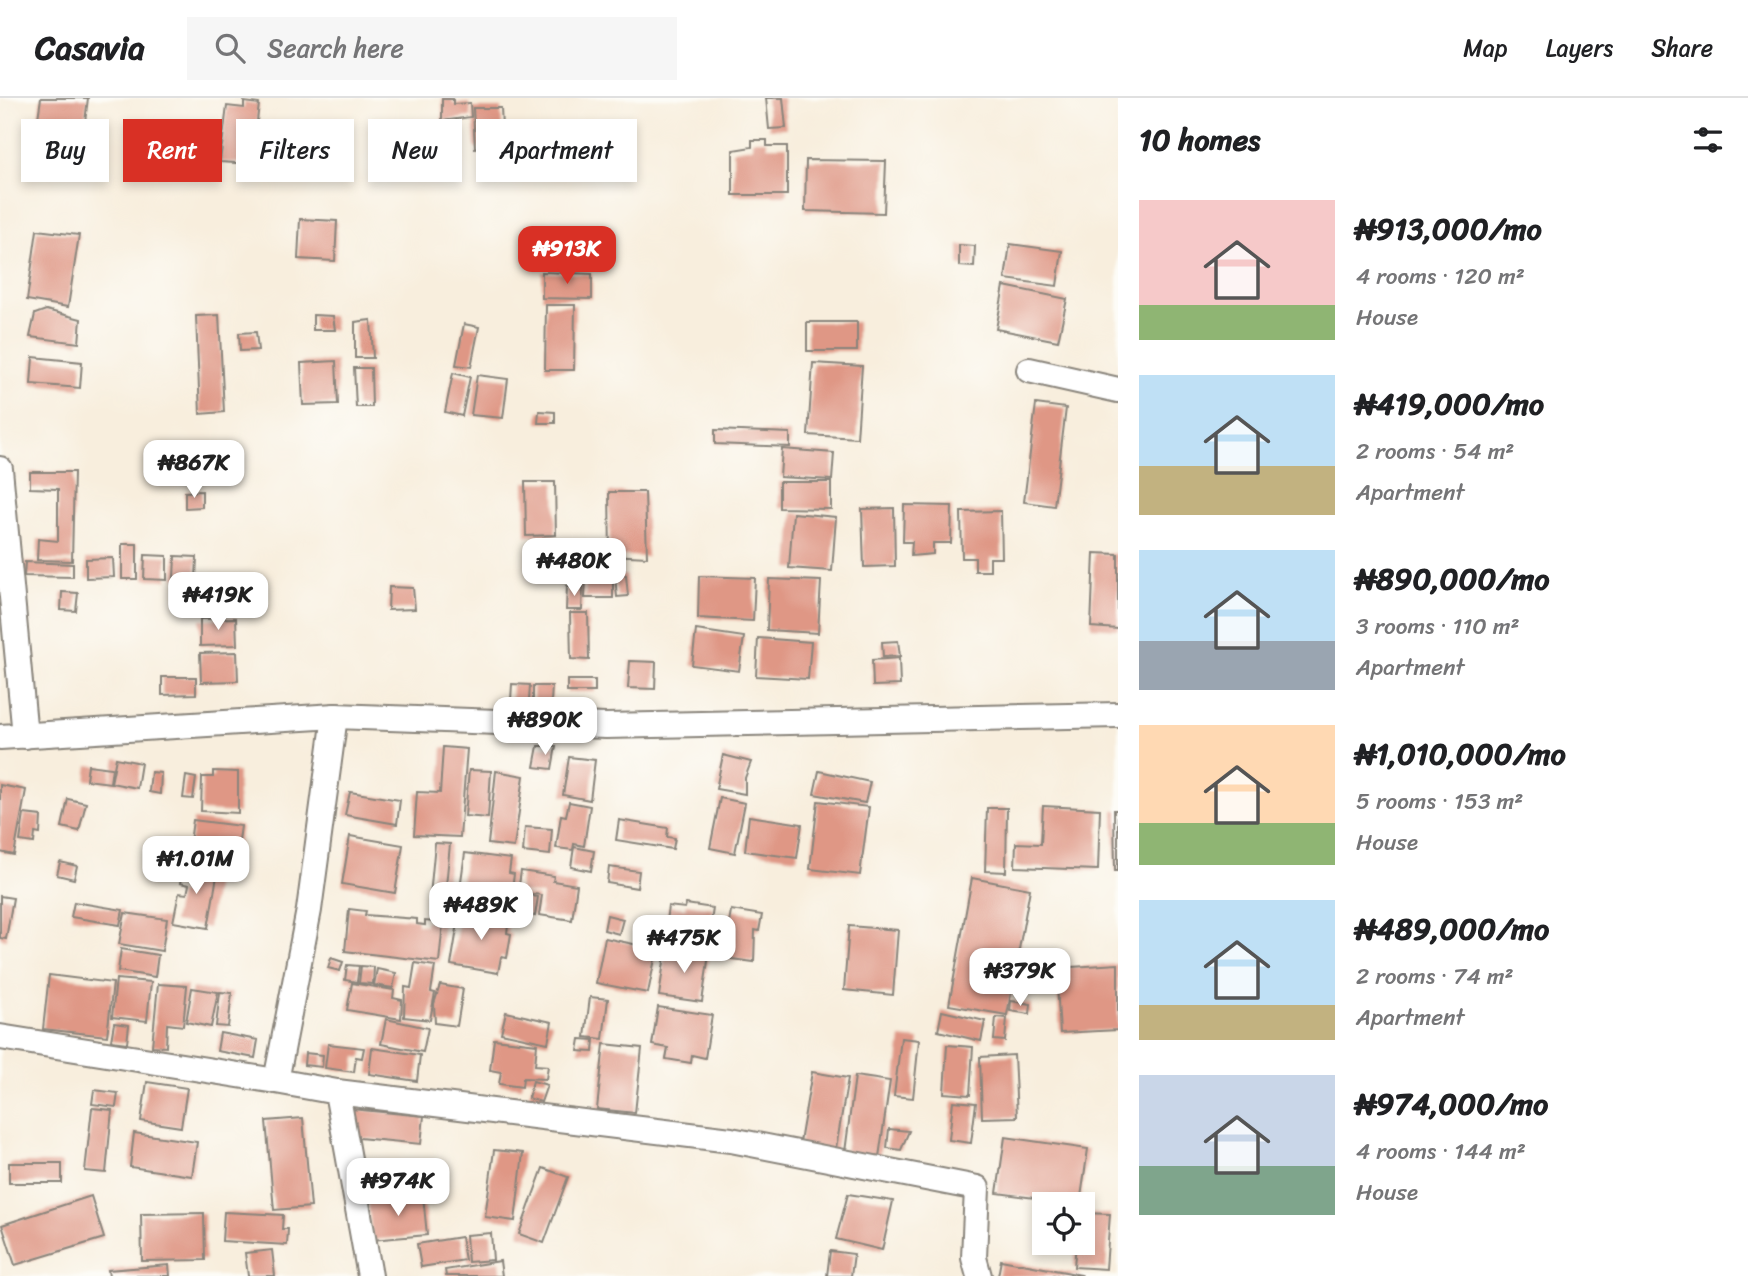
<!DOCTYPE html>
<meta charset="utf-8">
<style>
:root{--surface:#fff;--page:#f6f6f6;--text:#202124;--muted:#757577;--line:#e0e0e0;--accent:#d93025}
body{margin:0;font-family:Sriracha,sans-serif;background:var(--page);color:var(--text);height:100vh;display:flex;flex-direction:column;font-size:26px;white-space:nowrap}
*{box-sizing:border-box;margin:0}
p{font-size:23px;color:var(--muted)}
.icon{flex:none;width:38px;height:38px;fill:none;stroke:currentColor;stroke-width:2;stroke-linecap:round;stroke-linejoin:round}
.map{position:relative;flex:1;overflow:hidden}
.details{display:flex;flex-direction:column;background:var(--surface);width:630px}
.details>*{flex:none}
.banner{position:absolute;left:21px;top:21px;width:665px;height:63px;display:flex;gap:14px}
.controls{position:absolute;left:1032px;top:1094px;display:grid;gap:14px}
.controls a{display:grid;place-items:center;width:63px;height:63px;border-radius:0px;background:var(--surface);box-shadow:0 4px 10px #0003;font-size:35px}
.price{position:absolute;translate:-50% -60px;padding:0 16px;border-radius:14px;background:#fff;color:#222;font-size:23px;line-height:46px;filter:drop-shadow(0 2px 4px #0008)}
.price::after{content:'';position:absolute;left:50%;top:42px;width:21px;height:16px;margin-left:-10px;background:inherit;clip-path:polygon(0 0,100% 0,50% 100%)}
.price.current{background:var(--accent);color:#fff}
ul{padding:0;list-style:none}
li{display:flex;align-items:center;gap:21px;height:175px;padding:0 21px}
li span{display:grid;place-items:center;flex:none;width:196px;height:140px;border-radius:0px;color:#555}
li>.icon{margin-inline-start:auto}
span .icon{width:84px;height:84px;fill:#fffc;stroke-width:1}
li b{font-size:30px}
h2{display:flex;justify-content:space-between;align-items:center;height:84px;padding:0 21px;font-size:30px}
.tag{padding:0 24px;border-radius:0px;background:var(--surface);box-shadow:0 4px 10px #0003;font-size:24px;line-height:63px}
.tag.current{background:var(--accent);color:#fff}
header{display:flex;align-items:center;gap:42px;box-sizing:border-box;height:98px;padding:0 35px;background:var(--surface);border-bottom:2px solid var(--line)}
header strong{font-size:33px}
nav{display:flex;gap:38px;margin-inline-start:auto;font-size:24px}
.search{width:490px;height:63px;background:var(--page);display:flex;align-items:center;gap:18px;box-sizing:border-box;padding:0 24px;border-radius:0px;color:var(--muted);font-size:26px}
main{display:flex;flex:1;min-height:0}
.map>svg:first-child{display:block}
.building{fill:#df9785}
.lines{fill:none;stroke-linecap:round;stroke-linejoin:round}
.minor-casing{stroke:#8a857c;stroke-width:28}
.minor{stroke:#fff;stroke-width:24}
</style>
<header>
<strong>Casavia</strong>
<div class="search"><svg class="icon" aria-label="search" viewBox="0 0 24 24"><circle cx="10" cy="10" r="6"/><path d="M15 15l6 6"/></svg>Search here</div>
<nav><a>Map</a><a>Layers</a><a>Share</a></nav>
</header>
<main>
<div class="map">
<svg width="1118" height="1178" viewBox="0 0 1118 1178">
<rect width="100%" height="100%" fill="#fdfcf7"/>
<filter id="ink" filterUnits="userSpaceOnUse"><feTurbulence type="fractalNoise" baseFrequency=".0143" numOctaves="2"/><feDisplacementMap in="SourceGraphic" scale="14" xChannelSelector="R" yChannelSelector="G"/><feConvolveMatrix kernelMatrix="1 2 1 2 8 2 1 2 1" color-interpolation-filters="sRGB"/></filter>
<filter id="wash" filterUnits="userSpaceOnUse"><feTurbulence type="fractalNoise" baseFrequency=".00686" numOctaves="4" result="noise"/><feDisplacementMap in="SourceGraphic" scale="28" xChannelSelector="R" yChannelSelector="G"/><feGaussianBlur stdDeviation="1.57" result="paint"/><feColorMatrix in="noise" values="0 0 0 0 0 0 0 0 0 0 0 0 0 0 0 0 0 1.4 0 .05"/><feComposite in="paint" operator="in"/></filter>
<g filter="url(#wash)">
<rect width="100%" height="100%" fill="#f8eedd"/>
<g id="blocks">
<g class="building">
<path d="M41 0H88L83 40H70L69 49 46 47 47 36 36 34Z"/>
<path d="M766 0H783L786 30 769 31Z"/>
<path d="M442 1H453V6L470 5 471 19 442 23Z"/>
<path d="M244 4 259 6 252 66 220 64 227 8 244 10Z"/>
<path d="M473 10H501L503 48 475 50Z"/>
<path d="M752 42H767V48H787V97H733V52L752 49Z"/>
<path d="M806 62 886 63 884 115 805 113Z"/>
<path d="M300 121 337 123 335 163 298 161Z"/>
<path d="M37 132 79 137 68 209 27 202Z"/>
<path d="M1010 146 1062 153 1057 188 1005 181Z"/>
<path d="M959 147 975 148 974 169 959 168Z"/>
<path d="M542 174 592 176V201L542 200Z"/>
<path d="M1004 188 1067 201 1058 243 996 231Z"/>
<path d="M546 207H575L574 272H545Z"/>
<path d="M46 212 81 221 79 245 30 239 35 216Z"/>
<path d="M219 217 224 314 200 316 196 218Z"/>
<path d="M313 217 333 218 335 232H313Z"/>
<path d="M371 222 373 260H355V224Z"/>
<rect x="807" y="224" width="50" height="29"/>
<path d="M464 226 479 229 471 269 456 267Z"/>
<path d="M256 234 258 252 240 253 239 235Z"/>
<path d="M33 259 82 264 80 290 31 286Z"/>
<path d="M336 263 338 306 303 307 301 265Z"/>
<path d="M813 265 862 268 857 340 808 337Z"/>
<path d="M354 270H371L372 309H356Z"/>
<path d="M453 275 470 279 462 318 445 314Z"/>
<path d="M477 277 508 281 503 320 471 317Z"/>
<path d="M1036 306 1066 310 1054 408 1024 404Z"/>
<path d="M539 313 555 314V325H538Z"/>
<path d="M715 332 790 335V349L715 346Z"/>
<path d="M782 351 834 355 832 382 780 379Z"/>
<path d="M30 374H74L72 463 37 462 38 441 58 443V391L30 390Z"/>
<path d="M525 384H555L556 437 526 438Z"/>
<path d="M779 384H831V411L779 410Z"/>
<path d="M202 393V409L185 410V394Z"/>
<path d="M609 394H645L647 459 610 457Z"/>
<path d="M904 407 952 408 951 445H933V456L911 458 912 444H903Z"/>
<path d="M894 410 895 468 864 469 862 411Z"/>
<path d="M1001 413 1002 460H990V473H975V460H962L961 414Z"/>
<path d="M793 415 836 419 832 473 789 470Z"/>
<rect x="122" y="446" width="15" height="35"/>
<path d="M1094 455 1118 456V531L1091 529Z"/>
<path d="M145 457 167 458V482L144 481Z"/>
<path d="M175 458 197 459 196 481 174 480Z"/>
<path d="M113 460 114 479 86 480V461Z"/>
<path d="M25 464 73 466V479L24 478Z"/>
<path d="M626 477 628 498 617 499 615 478Z"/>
<path d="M586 478H613V500H585Z"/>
<path d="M699 478 755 480 753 523 698 520Z"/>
<path d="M769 481 821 483 818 535 767 532Z"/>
<path d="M198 486H237L238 513 198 514Z"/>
<path d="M567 488H583L582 512H566Z"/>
<path d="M389 489 413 490 415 511 388 512Z"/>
<path d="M62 494 78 495 76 513 61 512Z"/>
<path d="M570 515H588L589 562 571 561Z"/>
<path d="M236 520 237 547 200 548V521Z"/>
<path d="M696 532 744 539 739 573 692 567Z"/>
<path d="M758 540 811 544 808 581 756 578Z"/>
<path d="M898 543 900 558 883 559 882 544Z"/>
<path d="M237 554 238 583 201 584 200 555Z"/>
<path d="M899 560 900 587 873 588 872 562Z"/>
<path d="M630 563 656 564 655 591 628 590Z"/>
<path d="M162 579H196V596L162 597Z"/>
<rect x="567" y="582" width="28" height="12"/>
<path d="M512 586 530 587 529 603 511 602Z"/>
<path d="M533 588H552L551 604H533Z"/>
<path d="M538 648H556L552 671 534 669Z"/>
<path d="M443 649 467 651 460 739 414 737 417 694 440 695Z"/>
<path d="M723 657 751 664 745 680V696L716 691Z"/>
<path d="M569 659 595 662 590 702 563 697Z"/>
<path d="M116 660 141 665 137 690 111 685Z"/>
<path d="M88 667 112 670 110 685 86 682Z"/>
<path d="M469 672 491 673 488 720 465 718Z"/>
<path d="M213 673 238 674V715L201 713 202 679H213Z"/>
<path d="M496 673 524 678 514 749 488 746Z"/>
<path d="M819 673 870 684 865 705 814 696Z"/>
<path d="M151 674 161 675 160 696 149 694Z"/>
<path d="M186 678 196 680 193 701 183 700Z"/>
<path d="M0 687 26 692 14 757 0 754Z"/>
<path d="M350 694 400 702 397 726 345 717Z"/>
<path d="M720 700 745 705 735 755 710 750Z"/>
<path d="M68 701 86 705 79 733 62 729Z"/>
<path d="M818 703 869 709 860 777 810 771Z"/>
<path d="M569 704 590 708 584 748 574 746 573 752 556 750 561 717 566 718Z"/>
<path d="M1043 708 1100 711 1098 772 1015 769 1016 745 1041 746Z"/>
<path d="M987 710H1007L1006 774 985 773Z"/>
<path d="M1114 712H1118V773H1115Z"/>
<path d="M24 716 41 718 40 736 35 735 34 745 20 743Z"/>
<path d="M749 718 802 726 797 760 745 753Z"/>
<path d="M193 722 241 728 237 757 229 755 228 765 188 759Z"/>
<path d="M619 722 668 730 667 739 675 740 673 751 616 742Z"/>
<path d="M525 729 552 731 550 757 523 754Z"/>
<path d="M350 738 403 747 395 795 342 786Z"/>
<path d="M435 745 450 746 445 799 430 798Z"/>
<path d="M574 749 594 753 591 773 571 769Z"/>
<path d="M465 755 511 761 509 775 514 776 511 800 505 799 504 810 458 804Z"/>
<path d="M60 764 77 768 74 781 57 777Z"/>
<path d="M184 766 218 772 208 830 173 824 179 795 187 796 189 787 180 785Z"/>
<path d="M609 769 639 773 637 790 607 785Z"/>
<path d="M521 773 554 778 553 783 577 787 572 822 539 817 542 797 518 794Z"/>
<path d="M972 780 1030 791 1007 917 949 907Z"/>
<path d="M515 795 538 799 535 818 511 814Z"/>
<path d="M0 798 13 800 6 841 0 840Z"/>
<path d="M74 804 123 812 120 827 71 819Z"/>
<path d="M686 806 713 810 707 853 663 847 668 808 685 810Z"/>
<path d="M349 811 366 813 365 817 417 821V826L425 827V823L443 825 439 864 345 853Z"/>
<path d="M731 812 762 817 759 833 755 832 754 864 724 860Z"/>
<path d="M460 813 509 820 507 835 511 836 507 860 501 859 498 875 451 867Z"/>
<path d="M125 815 167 821 162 853 119 846Z"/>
<path d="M607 817 623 821 619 836 604 832Z"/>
<path d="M849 828 898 832 893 897 844 892Z"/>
<path d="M605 840 657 851 648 895 596 885Z"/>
<path d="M666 850 709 856 702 904 659 898Z"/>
<path d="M121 851 158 857 155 879 118 873Z"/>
<path d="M331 860 343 864 340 873 328 870Z"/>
<path d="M415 865 435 868 431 894 435 895 430 922 404 919 405 889 411 890Z"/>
<path d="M1118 866V932L1060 935 1056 870Z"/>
<path d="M347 867 359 868 357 884 345 882Z"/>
<path d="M361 868 374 869 373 886 359 885Z"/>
<path d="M377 871 396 875 393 890 374 887Z"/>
<path d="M49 877 113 885 107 938 43 931Z"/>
<path d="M116 881 151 884 147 923 112 919Z"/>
<path d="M352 885 394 892 393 900 402 902 401 921 347 912Z"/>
<path d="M158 886 187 888 183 928 167 926 166 949 152 948Z"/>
<path d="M440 887 463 891 457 928 435 925 434 906Z"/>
<path d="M192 890 218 894 211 929 186 924Z"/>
<path d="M220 894 232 895 228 929 216 928Z"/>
<path d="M590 899 608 901 603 941 585 939Z"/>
<path d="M1011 903 1031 906 1030 916 1010 913Z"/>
<path d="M658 909 712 917 705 960 692 957 691 965 666 961 668 950 652 947Z"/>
<path d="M942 913 985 923 981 943 938 933Z"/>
<path d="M506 914 552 924 548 945 501 935Z"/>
<path d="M996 919 1007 920 1005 943 994 942Z"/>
<path d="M386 921 428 930 423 954 381 946Z"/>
<path d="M114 925 129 927 127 945 111 943Z"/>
<path d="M220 935 258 942 255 960 217 953Z"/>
<path d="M901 940 919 942 913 1000 894 998Z"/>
<path d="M494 941 537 946 535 967 548 968 546 981 523 980 522 989 499 986 501 974 490 972Z"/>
<path d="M580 941 594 942 593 954 578 953Z"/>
<path d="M328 946 364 950 362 960 356 959 354 974 325 970Z"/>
<path d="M604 946 642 950 635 1015 597 1011Z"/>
<path d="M947 947 973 949 970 997 944 995Z"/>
<path d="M372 950 420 957 417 983 369 976Z"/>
<path d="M305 955 323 957 322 969 304 967Z"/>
<path d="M1014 957 1017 1019 982 1020 980 959Z"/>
<path d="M812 974 848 980 835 1056 799 1050Z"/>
<path d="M855 978 890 983 879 1059 845 1054Z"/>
<path d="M533 983 547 987 541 1004 528 1000Z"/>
<path d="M147 984 187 990 181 1029 141 1023Z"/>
<path d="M94 992 118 995 116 1009 92 1006Z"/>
<path d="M953 1003 976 1005 971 1045 949 1042Z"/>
<path d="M92 1010 112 1012 106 1075 85 1073Z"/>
<path d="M351 1011 424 1018 421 1046 349 1039Z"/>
<path d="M303 1020 311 1109 274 1112 266 1023Z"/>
<path d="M889 1031 909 1033 901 1052 887 1050Z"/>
<path d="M134 1035 197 1044 192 1078 130 1069Z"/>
<path d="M1005 1039 1088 1051 1080 1106 997 1095Z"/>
<path d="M494 1052 523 1055 515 1123 485 1119Z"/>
<rect x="9" y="1065" width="53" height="20"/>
<path d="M543 1070 568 1079 544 1145 519 1136Z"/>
<path d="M848 1096 893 1103 882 1152 836 1141Z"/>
<path d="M91 1098 104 1140 15 1167 2 1127Z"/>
<path d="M423 1098 427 1137 372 1142 368 1104Z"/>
<path d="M224 1114 283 1117 282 1131H288L287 1147 222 1143Z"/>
<path d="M204 1115 205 1162 142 1163 141 1116Z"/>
<path d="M1083 1115 1110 1116 1106 1171 1074 1169 1076 1144H1083Z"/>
<path d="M491 1135 493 1162 468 1164 466 1137Z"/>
<path d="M461 1139 465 1162 421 1169 417 1146Z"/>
<path d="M272 1152 275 1178H248L245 1155Z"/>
<path d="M830 1153 854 1156 851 1178H827Z"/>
<path d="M1001 1162 1081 1177 1080 1178H998Z"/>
<path d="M500 1163 502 1178H446L445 1172Z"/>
<path d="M169 1167 170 1178H109L108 1172Z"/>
</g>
</g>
</g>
<g filter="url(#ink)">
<use href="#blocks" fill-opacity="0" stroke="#8a857c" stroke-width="2"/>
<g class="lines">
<defs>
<g id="minor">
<path d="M1029 272 1118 292"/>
<path d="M0 371 25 638"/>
<path d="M335 618 309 812 276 983 337 994 731 1042 977 1090 974 1160 979 1178"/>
<path d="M0 639 335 618 606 628 1118 617"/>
<path d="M0 939 276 983"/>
<path d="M337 994 370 1178"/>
</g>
</defs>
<use href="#minor" class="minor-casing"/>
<use href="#minor" class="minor"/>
</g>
</g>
</svg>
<div class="controls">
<a><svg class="icon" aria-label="locate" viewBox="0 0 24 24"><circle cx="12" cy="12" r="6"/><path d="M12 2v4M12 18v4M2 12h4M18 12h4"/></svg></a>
</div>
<b class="price current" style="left:567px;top:188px">₦913K</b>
<b class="price" style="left:194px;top:402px">₦867K</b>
<b class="price" style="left:574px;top:500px">₦480K</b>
<b class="price" style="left:218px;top:534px">₦419K</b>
<b class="price" style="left:545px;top:659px">₦890K</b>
<b class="price" style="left:196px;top:798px">₦1.01M</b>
<b class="price" style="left:481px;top:844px">₦489K</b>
<b class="price" style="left:684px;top:877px">₦475K</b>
<b class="price" style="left:1020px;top:910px">₦379K</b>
<b class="price" style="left:398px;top:1120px">₦974K</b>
<div class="banner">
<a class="tag">Buy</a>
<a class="tag current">Rent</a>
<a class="tag">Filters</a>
<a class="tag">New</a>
<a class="tag">Apartment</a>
</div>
</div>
<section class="details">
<h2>10 homes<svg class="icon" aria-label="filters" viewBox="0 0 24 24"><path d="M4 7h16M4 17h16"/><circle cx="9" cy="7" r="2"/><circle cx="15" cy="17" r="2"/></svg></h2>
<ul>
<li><span style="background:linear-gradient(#f6c9c9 75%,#8fb573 0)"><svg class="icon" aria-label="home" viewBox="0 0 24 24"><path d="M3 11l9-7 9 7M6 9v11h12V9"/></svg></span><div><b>₦913,000/mo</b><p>4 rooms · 120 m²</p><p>House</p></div></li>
<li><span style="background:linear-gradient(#bfe0f5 65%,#c2b280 0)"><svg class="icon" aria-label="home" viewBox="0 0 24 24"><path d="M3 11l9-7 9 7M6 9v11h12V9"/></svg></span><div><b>₦419,000/mo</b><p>2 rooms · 54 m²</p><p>Apartment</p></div></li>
<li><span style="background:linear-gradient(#bfe0f5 65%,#9aa5b1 0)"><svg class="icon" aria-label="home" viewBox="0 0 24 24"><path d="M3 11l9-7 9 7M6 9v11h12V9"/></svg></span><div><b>₦890,000/mo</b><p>3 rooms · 110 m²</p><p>Apartment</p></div></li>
<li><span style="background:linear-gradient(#ffd9b3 70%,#8fb573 0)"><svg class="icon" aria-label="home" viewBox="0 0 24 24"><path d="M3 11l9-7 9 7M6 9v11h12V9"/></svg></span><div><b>₦1,010,000/mo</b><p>5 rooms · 153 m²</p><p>House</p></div></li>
<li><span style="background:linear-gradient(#bfe0f5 75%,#c2b280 0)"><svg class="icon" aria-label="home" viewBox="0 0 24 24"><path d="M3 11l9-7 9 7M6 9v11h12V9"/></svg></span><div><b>₦489,000/mo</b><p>2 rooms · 74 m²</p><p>Apartment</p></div></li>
<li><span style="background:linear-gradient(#c9d6e8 65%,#7fa58c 0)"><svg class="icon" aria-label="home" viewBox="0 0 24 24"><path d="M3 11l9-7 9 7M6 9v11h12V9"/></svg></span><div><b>₦974,000/mo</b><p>4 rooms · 144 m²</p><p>House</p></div></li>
</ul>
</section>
</main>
